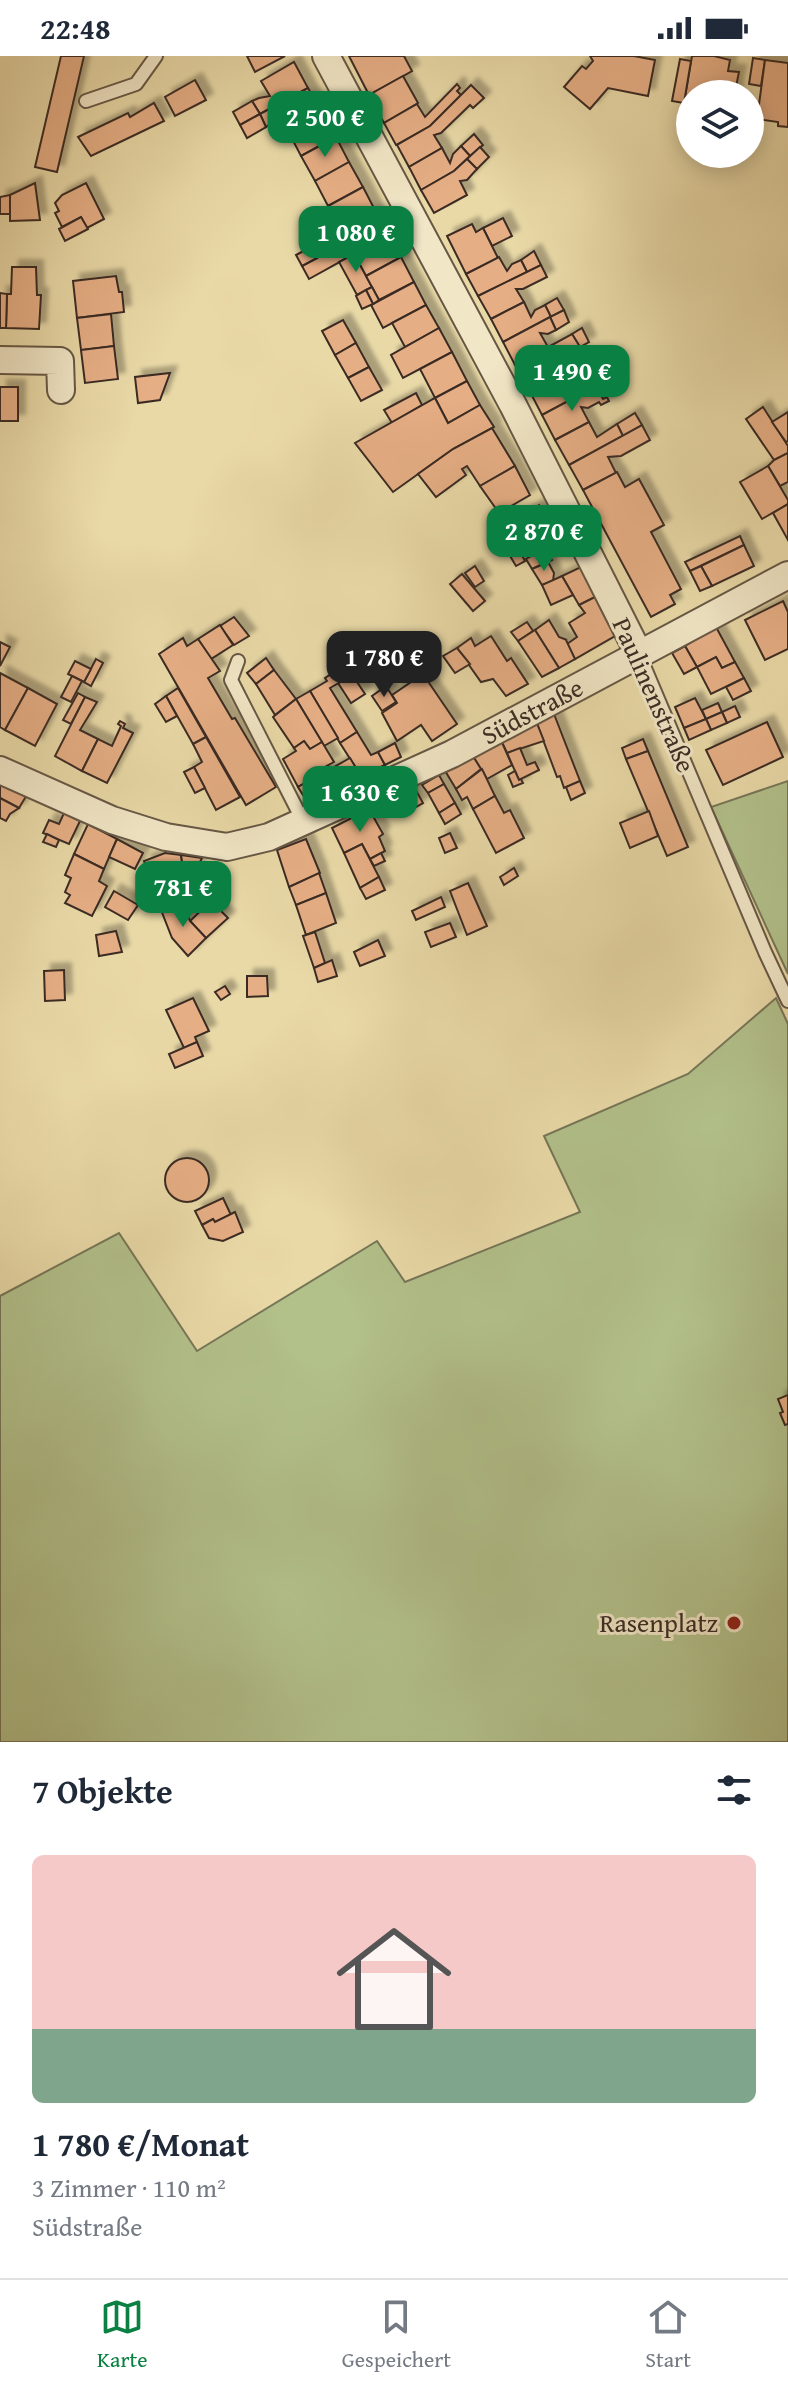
<!DOCTYPE html>
<html lang="de">
<meta charset="utf-8">
<style>
:root{--surface:#fff;--page:#f6f6f7;--text:#1f2937;--muted:#747a83;--line:#e0e1e3;--accent:#0b8043}
body{margin:0;font-family:"Gentium Book Plus",serif;background:var(--page);color:var(--text);height:100vh;display:flex;flex-direction:column;font-size:30px;white-space:nowrap}
*{box-sizing:border-box;margin:0}
p{font-size:26px;color:var(--muted)}
.icon{flex:none;width:44px;height:44px;fill:none;stroke:currentColor;stroke-width:2;stroke-linecap:round;stroke-linejoin:round}
.map{position:relative;height:1686px;overflow:hidden}
.side{display:flex;flex-direction:column;background:var(--surface);flex:1}
.side>*{flex:none}
.tools{position:absolute;left:676px;top:24px;display:grid;gap:16px}
.tools a{display:grid;place-items:center;width:88px;height:88px;border-radius:50%;background:var(--surface);box-shadow:0 4px 20px #0003;font-size:40px}
.price{position:absolute;translate:-50% -68px;padding:0 18px;border-radius:16px;background:var(--accent);color:#fff;font-size:26px;line-height:52px;filter:drop-shadow(0 2px 4px #0008)}
.price::after{content:'';position:absolute;left:50%;top:48px;width:24px;height:18px;margin-left:-12px;background:inherit;clip-path:polygon(0 0,100% 0,50% 100%)}
.price.selected{background:#222;color:#fff}
ul{padding:0;list-style:none}
li{display:grid;align-content:center;gap:16px;height:424px;padding:0 32px}
li+li{border-top:2px solid var(--line)}
li span{display:grid;place-items:center;height:248px;border-radius:12px;color:#555}
li>.icon{margin-inline-start:auto}
span .icon{width:144px;height:144px;fill:#fffc;stroke-width:1}
li b{font-size:34px}
h2{display:flex;justify-content:space-between;align-items:center;height:96px;padding:0 32px;font-size:34px}
.status{display:flex;justify-content:space-between;align-items:center;height:56px;padding:0 40px;background:var(--surface);direction:ltr}
.status svg{height:22px;fill:currentColor}
.tab-bar{display:flex;justify-content:space-around;align-items:center;height:112px;border-top:2px solid var(--line);background:var(--surface);font-size:22px;color:var(--muted)}
.tab-bar a{display:grid;justify-items:center;gap:4px}
.tab-bar .selected{color:var(--accent)}
.map>svg:first-child{display:block}
.green{fill:#b2c08a;stroke:#767657;stroke-width:2}
.building{fill:#e6ae85;stroke:#3a2c24;stroke-width:2;filter:url(#shadow)}
.lines{fill:none;stroke-linecap:round;stroke-linejoin:round}
.lane-casing{stroke:#665745;stroke-width:16}
.street-casing{stroke:#665745;stroke-width:30}
.lane{stroke:#f1e6c6;stroke-width:12}
.street{stroke:#f1e6c6;stroke-width:26}
.poi-dot{fill:#8f2418;stroke:#f1e6c6;stroke-width:3}
.labels{text-anchor:middle;stroke-width:6;stroke-linejoin:round;paint-order:stroke}
.street-label{font-size:26px;fill:#3a2c24;stroke:#f1e6c6}
.poi-label{font-size:26px;fill:#3a2c24;stroke:#f1e6c6;text-anchor:end}
</style>
<div class="status"><b>22:48</b><svg viewBox="0 0 49 12"><path d="M0 12V9h3v3zM5 12V6h3v6zM10 12V3h3v9zM15 12V0h3v12zM26 1h20v11H26zM47 4h2v5h-2z"/></svg></div>
<div class="map">
<svg width="788" height="1686" viewBox="0 0 788 1686">
<defs>
<filter id="shadow"><feDropShadow dx="7" dy="-7" stdDeviation="2" flood-color="#0004"/></filter>
</defs>
<rect width="100%" height="100%" fill="#e9d9a7"/>
<filter id="stains"><feTurbulence type="fractalNoise" baseFrequency=".0025" numOctaves="4"/><feColorMatrix values="0 0 0 0 .2 0 0 0 0 .09 0 0 0 0 .02 0 0 0 .5 -.17"/></filter>
<radialGradient id="worn" r=".72"><stop offset=".6" stop-color="#630" stop-opacity="0"/><stop offset="1" stop-color="#630" stop-opacity=".3"/></radialGradient>
<g class="green">
<path d="M788 725V918L711 751Z"/>
<path d="M776 942 788 968V1686H0V1240L119 1177 197 1295 377 1185 405 1226 580 1156 544 1080 688 1018Z"/>
</g>
<g class="building">
<path d="M61 0H84L57 116 35 111Z"/>
<path d="M247 0H285L255 16Z"/>
<path d="M349 0H404L412 15 369 39Z"/>
<path d="M590 0H634L655 4 648 40 608 32 590 53 564 31 582 10 586 13 593 5Z"/>
<path d="M692 0H714L730 4 728 15 739 16 735 36 737 38H690V53L683 52Z"/>
<path d="M753 2 765 4 761 30 749 28Z"/>
<path d="M680 3 691 5 684 47 672 45Z"/>
<path d="M765 4 788 7V71L778 70V66L757 63Z"/>
<path d="M294 6 308 32 260 58 252 45 259 42 270 40 261 25Z"/>
<path d="M403 20 418 47 384 67 369 39Z"/>
<path d="M195 24 206 44 175 60 165 41Z"/>
<path d="M457 28 460 32 457 35 461 39 430 70 396 89 384 67 417 48 425 61Z"/>
<path d="M471 29 484 42 473 52 470 49 441 77 434 79 442 92 409 111 397 89 430 70Z"/>
<path d="M308 32 322 56 288 74 281 60 266 71 260 58Z"/>
<path d="M252 45 260 58 240 69 233 56Z"/>
<path d="M154 47 164 65 91 100 78 81 128 57 130 61Z"/>
<path d="M322 56 336 81 301 100 288 75Z"/>
<path d="M260 58 266 71 247 82 240 69Z"/>
<path d="M474 78 483 89 470 100 461 90Z"/>
<path d="M336 81 349 106 315 125 301 100Z"/>
<path d="M461 90 470 100 454 115 421 134 409 111 442 92 450 107 453 98Z"/>
<path d="M480 91 489 101 477 113 467 103Z"/>
<path d="M467 103 477 113 467 124 460 125 467 139 434 157 421 134 454 115Z"/>
<path d="M349 106 363 131 328 150 315 125Z"/>
<path d="M35 127 40 164 10 165V139Z"/>
<path d="M86 127 104 163 87 172 81 161 62 171 55 157 59 155 55 147 62 139Z"/>
<path d="M363 131 376 156 341 175 328 150Z"/>
<path d="M10 139V158H0V141Z"/>
<path d="M376 156 389 179 354 198 341 175Z"/>
<path d="M81 161 88 173 65 185 59 173Z"/>
<path d="M503 162 512 180 492 190 483 172Z"/>
<path d="M472 168 476 176 483 172 498 202 466 218 447 180Z"/>
<path d="M341 175 354 198 309 223 302 210 317 202 311 191Z"/>
<path d="M389 179 401 201 366 220 354 198Z"/>
<path d="M311 191 317 202 302 210 296 199Z"/>
<path d="M534 195 541 209 527 216 521 204Z"/>
<path d="M354 198 372 231 357 239 339 206Z"/>
<path d="M401 201 414 226 379 244 366 220Z"/>
<path d="M499 201 507 215 512 208 521 204 527 216 478 240 466 218Z"/>
<path d="M541 209 547 221 523 233H516L524 246 491 263 478 240Z"/>
<path d="M12 211H36L37 239H41L39 273 6 272 7 238H11Z"/>
<path d="M116 220 119 236H122L124 256 77 262 73 225Z"/>
<path d="M414 226 426 249 383 272 371 249Z"/>
<path d="M372 231 379 244 373 248 366 234Z"/>
<path d="M366 234 373 248 362 253 356 240Z"/>
<path d="M0 237 7 238 6 272H0Z"/>
<path d="M557 242 564 254 551 261 545 249Z"/>
<path d="M524 246 531 261 535 254 545 249 551 261 503 286 491 263Z"/>
<path d="M426 249 439 272 405 291 392 267Z"/>
<path d="M564 254 569 266 556 274 550 261Z"/>
<path d="M111 258 114 290 81 294 77 262Z"/>
<path d="M550 261 556 274 548 278 540 277 548 291 515 309 503 286Z"/>
<path d="M343 264 356 287 335 299 322 275Z"/>
<path d="M439 272 452 296 403 322 391 299Z"/>
<path d="M582 272 589 286 580 291 572 278Z"/>
<path d="M572 278 580 291 562 300H553L562 316 529 334 515 309Z"/>
<path d="M356 287 369 311 348 322 335 299Z"/>
<path d="M114 290 118 323 85 327 81 294Z"/>
<path d="M452 296 467 325 435 342 420 313Z"/>
<path d="M369 311 382 334 361 345 348 322Z"/>
<path d="M562 316 569 329 582 322 589 334 542 359 529 334Z"/>
<path d="M170 317 160 344 138 347 135 321Z"/>
<path d="M589 318 596 330 589 334 582 322Z"/>
<path d="M467 325 480 349 448 367 435 342Z"/>
<path d="M596 330 603 343 607 341 609 345 601 349 599 346 588 352 581 351 589 366 555 384 542 359Z"/>
<rect x="0" y="331" width="18" height="34"/>
<path d="M416 337 422 349 392 367 384 354Z"/>
<path d="M435 342 448 367 480 349 494 371 453 393 393 436 355 387Z"/>
<path d="M763 351 788 390V397L774 404 746 363Z"/>
<path d="M788 356V385L786 386 772 366Z"/>
<path d="M635 357 642 369 623 380 617 368Z"/>
<path d="M589 366 597 381 617 368 623 380 569 409 555 384Z"/>
<path d="M642 369 650 384 621 400 608 401 616 417 583 434 569 409Z"/>
<path d="M492 372 515 410 480 430 467 410 462 413 466 419 436 441 418 418 453 393Z"/>
<path d="M788 397V426L780 430 768 410 774 404Z"/>
<path d="M515 410 530 439 499 457 480 430Z"/>
<path d="M768 410 788 444V448L762 463 740 426Z"/>
<path d="M617 416 625 431 639 423 664 469 651 476 681 533 670 539 675 548 651 561 583 434Z"/>
<path d="M788 448V484L773 457Z"/>
<path d="M539 449 545 459 525 471 518 461Z"/>
<path d="M550 456 561 474 549 482 536 464Z"/>
<path d="M536 464 549 482 523 498 512 479Z"/>
<path d="M740 480 744 489 690 515 685 506Z"/>
<path d="M513 482 525 505 516 510 503 488Z"/>
<path d="M541 487 552 504 541 509 533 492Z"/>
<path d="M744 489 754 510 712 530 701 510Z"/>
<path d="M533 492 541 509 532 513 526 503 531 500 529 495Z"/>
<path d="M548 506 554 517 553 525 542 529 532 513Z"/>
<path d="M475 510 484 525 475 531 465 517Z"/>
<path d="M701 510 712 530 700 535 690 515Z"/>
<path d="M581 511 595 541 579 549 562 520Z"/>
<path d="M462 518 485 545 473 555 450 528Z"/>
<path d="M562 520 573 539 551 549 542 529Z"/>
<path d="M595 541 615 580 575 603 567 588 577 581 569 567 585 557 579 549Z"/>
<path d="M783 545 788 556V593L765 604 745 564Z"/>
<path d="M234 561 249 580 234 589 220 570Z"/>
<path d="M549 564 559 581 567 584H566L575 603 559 612 535 574Z"/>
<path d="M527 566 533 575 518 585 511 576Z"/>
<path d="M220 569 233 589 211 603 198 583Z"/>
<path d="M716 571 735 606 722 612 716 601 697 611 685 590Z"/>
<path d="M535 574 559 612 542 621 518 585Z"/>
<path d="M491 580 507 605 511 602 528 628 506 640 493 623 481 626 457 592 471 582 475 590Z"/>
<path d="M183 582 187 590 198 583 220 615 208 622 232 663 235 662 276 731 246 749 159 598Z"/>
<path d="M0 586 10 591 0 610Z"/>
<path d="M685 590 697 611 684 618 672 597Z"/>
<path d="M457 592 470 608 455 617 443 600Z"/>
<path d="M716 601 722 612 735 606 744 622 711 638 697 611Z"/>
<path d="M266 602 274 614 256 628 247 617Z"/>
<path d="M96 603 103 607 91 630 84 626Z"/>
<path d="M75 605 91 613 84 626 68 618Z"/>
<path d="M274 614 296 643 275 659 256 628Z"/>
<path d="M349 614 365 638 351 647 338 627 342 625 339 620Z"/>
<path d="M336 615 342 625 330 632 357 676 340 687 310 635 327 625 325 622Z"/>
<path d="M0 617 28 632 5 674 0 671Z"/>
<path d="M423 618 457 668 432 685 421 669 397 685 382 657 397 647 392 639Z"/>
<path d="M72 620 82 625 71 646 61 641Z"/>
<path d="M744 622 751 635 733 644 726 631Z"/>
<path d="M386 630 396 646 382 655 372 640Z"/>
<path d="M28 632 57 648 35 690 5 674Z"/>
<path d="M178 632 206 681 193 688 166 640Z"/>
<path d="M310 635 338 682 324 690 296 643Z"/>
<path d="M78 637 85 641 71 668 63 664Z"/>
<path d="M166 640 177 660 166 666 155 648Z"/>
<path d="M85 641 97 646 80 674 98 683 82 715 55 700Z"/>
<path d="M695 642 706 663 684 672 675 651Z"/>
<path d="M296 643 322 686 310 693 304 685 294 692 273 661Z"/>
<path d="M718 647 722 656 706 663 702 654Z"/>
<path d="M735 650 740 661 727 667 722 656Z"/>
<path d="M722 656 727 667 711 674 706 663Z"/>
<path d="M554 658 580 725 564 732 560 720 557 721 536 665Z"/>
<path d="M706 663 711 674 689 684 684 672Z"/>
<path d="M120 665 125 668 123 672 133 677 107 727 82 715 98 683 112 690 121 670 118 668Z"/>
<path d="M536 665 544 685 507 697 500 682Z"/>
<path d="M767 666 783 701 723 729 706 694Z"/>
<path d="M357 676 371 699 378 696 385 709 361 720 340 687Z"/>
<path d="M206 681 240 741 216 754 194 711 202 706 193 688Z"/>
<path d="M500 682 512 709 487 723 471 697Z"/>
<path d="M643 683 648 695 626 703 622 692Z"/>
<path d="M304 685 310 693 322 686 334 706 325 711 327 715 298 731 283 703 296 695 294 692Z"/>
<path d="M395 687 401 701 385 709 378 696Z"/>
<path d="M520 692 527 709 535 706 539 714 519 724 507 697Z"/>
<path d="M648 695 688 791 667 800 626 703Z"/>
<path d="M471 697 481 713 456 733 444 713Z"/>
<path d="M350 702 361 720 308 747 298 731Z"/>
<path d="M194 711 205 732 195 737 184 716Z"/>
<path d="M482 713 495 740 473 753 467 741 462 744 456 733Z"/>
<path d="M515 715 519 724 521 723 523 727 513 731 508 719Z"/>
<path d="M439 719 444 728 428 737 422 729Z"/>
<path d="M0 723 28 737 19 752 0 742Z"/>
<path d="M580 725 585 737 571 744 566 731Z"/>
<path d="M444 728 455 747 439 757 428 737Z"/>
<path d="M413 729 423 747 402 759 392 741Z"/>
<path d="M495 740 504 757 510 754 524 782 496 797 473 753Z"/>
<path d="M0 742 19 752 10 758 6 765 0 762Z"/>
<path d="M455 747 461 758 445 768 439 757Z"/>
<path d="M369 753 383 778 379 781 385 795 370 803 362 788 344 797 332 772Z"/>
<path d="M649 755 658 780 630 792 620 767Z"/>
<path d="M64 757 80 765 69 788 43 777 49 764 59 768Z"/>
<path d="M88 768 117 783 104 813 74 798Z"/>
<path d="M450 777 457 792 445 797 439 782Z"/>
<path d="M47 778 59 784 56 791 43 786Z"/>
<path d="M117 783 143 797 135 813 109 801Z"/>
<path d="M306 783 320 817 289 831 277 794Z"/>
<path d="M362 788 379 821 360 832 344 797Z"/>
<path d="M165 797 181 799 183 812 170 813 150 821 144 805Z"/>
<path d="M381 797 385 805 374 810 370 803Z"/>
<path d="M74 798 104 813 99 825 107 830 92 860 65 847 70 839 65 836 71 822 65 819Z"/>
<path d="M181 799 202 802 198 810 183 812Z"/>
<path d="M514 812 518 820 504 829 500 821Z"/>
<path d="M170 813 175 827 154 833 150 821Z"/>
<path d="M319 817 326 837 296 849 289 831Z"/>
<path d="M379 821 385 834 366 843 360 832Z"/>
<path d="M175 827 183 847 161 854 154 833Z"/>
<path d="M468 827 487 870 467 879 450 835Z"/>
<path d="M114 835 138 849 128 864 105 851Z"/>
<path d="M326 837 336 867 306 879 296 849Z"/>
<path d="M441 841 445 851 416 864 412 855Z"/>
<path d="M211 845 228 862 206 882 190 865Z"/>
<path d="M183 847 190 865 206 882 188 900 172 882 161 854Z"/>
<path d="M450 867 456 881 431 891 425 876Z"/>
<path d="M116 875 122 896 99 900 96 879Z"/>
<path d="M315 876 325 907 314 912 303 880Z"/>
<path d="M378 884 385 900 360 910 354 896Z"/>
<path d="M332 904 337 920 318 926 314 912Z"/>
<path d="M64 914 65 944 45 945 44 915Z"/>
<path d="M247 920H267L268 940 247 941Z"/>
<path d="M225 930 230 938 221 944 215 936Z"/>
<path d="M193 942 209 975 195 981 197 986 184 992 166 954Z"/>
<path d="M197 986 203 1000 175 1012 169 998Z"/>
<circle cx="187" cy="1124" r="22"/>
<path d="M223 1142 231 1159 215 1166 213 1163 202 1169 195 1155Z"/>
<path d="M235 1156 243 1176 223 1185 209 1182 202 1169 213 1163 215 1166Z"/>
<path d="M788 1339V1368L785 1369 780 1357 783 1356 778 1343Z"/>
</g>
<g class="lines">
<defs>
<g id="lane">
<path d="M86 45 136 28 156 0"/>
<path d="M639 598 765 896 788 945"/>
<path d="M238 605 231 624 304 767"/>
</g>
<g id="street">
<path d="M326 0 513 349 639 598"/>
<path d="M0 304 60 305 61 334"/>
<path id="s1" d="M0 714 112 764 166 781 227 791 269 781 452 698 788 519"/>
</g>
</defs>
<use href="#lane" class="lane-casing"/>
<use href="#street" class="street-casing"/>
<use href="#lane" class="lane"/>
<use href="#street" class="street"/>
</g>
<circle class="poi-dot" cx="734" cy="1567" r="8"/>
<g class="labels">
<g class="street-label">
<text transform="translate(654 639) rotate(66)" y="9">Paulinenstraße</text>
<text dy="9" stroke="none"><textPath href="#s1" startOffset="576">Südstraße</textPath></text>
</g>
<g class="poi-label">
<text x="718" y="1576">Rasenplatz</text>
</g>
</g>
<rect width="100%" height="100%" filter="url(#stains)"/>
<rect width="100%" height="100%" fill="url(#worn)"/>
</svg>
<div class="tools">
<a><svg class="icon" aria-label="layers" viewBox="0 0 24 24"><path d="M12 4l9 5-9 5-9-5zM3 14l9 5 9-5"/></svg></a>
</div>
<b class="price" style="left:325px;top:103px">2 500 €</b>
<b class="price" style="left:356px;top:218px">1 080 €</b>
<b class="price" style="left:572px;top:357px">1 490 €</b>
<b class="price" style="left:544px;top:517px">2 870 €</b>
<b class="price selected" style="left:384px;top:643px">1 780 €</b>
<b class="price" style="left:360px;top:778px">1 630 €</b>
<b class="price" style="left:183px;top:873px">781 €</b>
</div>
<section class="side">
<h2>7 Objekte<svg class="icon" aria-label="filters" viewBox="0 0 24 24"><path d="M4 7h16M4 17h16"/><circle cx="9" cy="7" r="2"/><circle cx="15" cy="17" r="2"/></svg></h2>
<ul>
<li><span style="background:linear-gradient(#f6c9c9 70%,#7fa58c 0)"><svg class="icon" aria-label="home" viewBox="0 0 24 24"><path d="M3 11l9-7 9 7M6 9v11h12V9"/></svg></span><div><b>1 780 €/Monat</b><p>3 Zimmer · 110 m²</p><p>Südstraße</p></div></li>
</ul>
</section>
<nav class="tab-bar">
<a class="selected"><svg class="icon" aria-label="map" viewBox="0 0 24 24"><path d="M3 6l6-2 6 2 6-2v14l-6 2-6-2-6 2zM9 4v14M15 6v14"/></svg>Karte</a>
<a><svg class="icon" aria-label="saved" viewBox="0 0 24 24"><path d="M7 4h10v16l-5-4-5 4z"/></svg>Gespeichert</a>
<a><svg class="icon" aria-label="home" viewBox="0 0 24 24"><path d="M3 11l9-7 9 7M6 9v11h12V9"/></svg>Start</a>
</nav>
